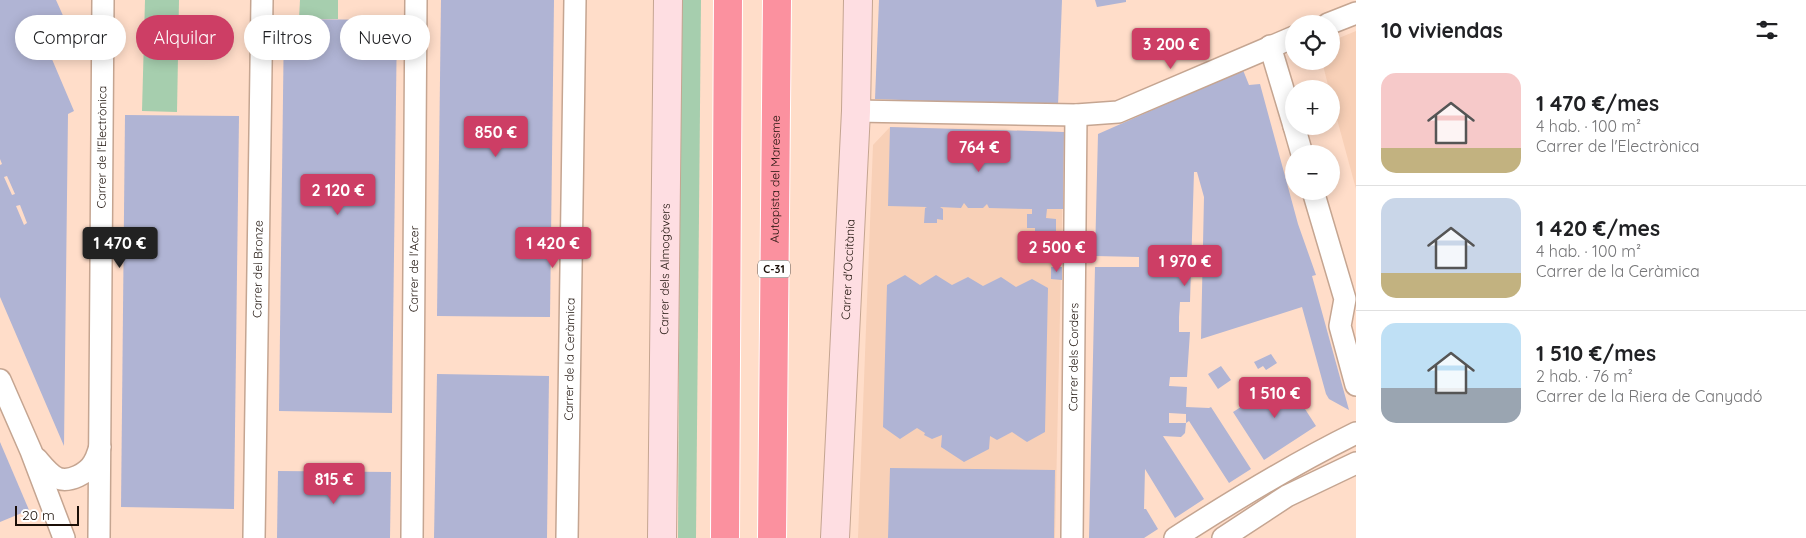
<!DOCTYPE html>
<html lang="es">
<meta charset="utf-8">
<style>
:root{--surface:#fff;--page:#f2f2f2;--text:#202124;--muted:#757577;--line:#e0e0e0;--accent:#cd3e65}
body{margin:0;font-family:Quicksand,sans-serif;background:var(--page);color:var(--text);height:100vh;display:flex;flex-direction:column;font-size:19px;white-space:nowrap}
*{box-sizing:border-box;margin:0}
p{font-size:16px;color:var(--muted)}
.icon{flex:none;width:28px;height:28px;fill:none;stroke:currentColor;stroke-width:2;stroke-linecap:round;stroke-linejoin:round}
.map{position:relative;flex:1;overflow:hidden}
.sheet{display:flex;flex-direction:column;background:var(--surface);width:450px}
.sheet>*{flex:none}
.hud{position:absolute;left:15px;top:15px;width:475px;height:45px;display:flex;gap:10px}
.tools{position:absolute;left:1285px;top:15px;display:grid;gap:10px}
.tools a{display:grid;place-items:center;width:55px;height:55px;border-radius:50%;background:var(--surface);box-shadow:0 2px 12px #0003;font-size:25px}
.scale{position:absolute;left:15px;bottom:12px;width:64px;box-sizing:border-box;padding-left:5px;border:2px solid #1b0f08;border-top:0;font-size:14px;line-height:18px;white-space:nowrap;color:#1b0f08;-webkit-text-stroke:4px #fff;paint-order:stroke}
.price{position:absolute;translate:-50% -42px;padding:0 11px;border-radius:5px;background:var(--accent);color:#fff;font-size:16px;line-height:32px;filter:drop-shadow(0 1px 2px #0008)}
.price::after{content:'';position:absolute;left:50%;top:30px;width:15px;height:11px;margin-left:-8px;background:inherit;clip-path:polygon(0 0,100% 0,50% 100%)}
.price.active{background:#222;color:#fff}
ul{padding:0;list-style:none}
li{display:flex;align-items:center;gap:15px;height:125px;padding:0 25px}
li+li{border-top:1px solid var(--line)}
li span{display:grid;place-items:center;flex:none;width:140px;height:100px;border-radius:15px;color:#555}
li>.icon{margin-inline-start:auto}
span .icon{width:60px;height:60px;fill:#fffc;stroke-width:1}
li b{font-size:21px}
h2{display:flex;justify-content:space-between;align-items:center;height:60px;padding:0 25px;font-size:21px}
.tag{padding:0 18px;border-radius:22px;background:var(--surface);box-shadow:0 2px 12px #0003;font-size:18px;line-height:45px}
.tag.active{background:var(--accent);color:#fff}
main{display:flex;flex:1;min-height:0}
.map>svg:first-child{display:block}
.built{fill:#f8d0b7}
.green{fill:#a6ceae}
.building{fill:#b0b4d4;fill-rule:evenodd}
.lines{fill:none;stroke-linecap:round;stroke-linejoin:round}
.street-casing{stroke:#c5a591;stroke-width:24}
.secondary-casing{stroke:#c5a591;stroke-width:30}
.highway-casing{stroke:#fff;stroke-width:30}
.street{stroke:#fff;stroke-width:21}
.secondary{stroke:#fedee2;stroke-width:28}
.highway{stroke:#fb919f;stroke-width:28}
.labels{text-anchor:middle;stroke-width:4.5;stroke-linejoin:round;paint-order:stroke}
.shield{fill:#fff;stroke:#5f5752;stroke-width:1}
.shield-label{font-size:11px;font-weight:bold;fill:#1b0f08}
.street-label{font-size:12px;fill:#1b0f08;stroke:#fff}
</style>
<main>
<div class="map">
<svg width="1356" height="538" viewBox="0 0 1356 538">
<rect width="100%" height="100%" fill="#ffddc9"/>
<g class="built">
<path d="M1356 31V189L1331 97V89H1329L1322 61H1331V44L1334 40Z"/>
<path d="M890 127 1064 132 1055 538H858L873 145Z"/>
</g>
<g class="green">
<path d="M145 0H179L177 112 142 111Z"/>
<path d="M300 0H338V19H299Z"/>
<path d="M681 0H701L696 538H678Z"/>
</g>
<g class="building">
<path d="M0 0H56L65 20 40 31 74 111 68 114 64 446 0 297V165L2 164 0 159ZM7 176 15 194 12 195 4 177ZM20 205 27 223 24 225 16 206Z"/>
<path d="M441 0H554L550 317 437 316Z"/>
<path d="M879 0H1062L1058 106 875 99Z"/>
<path d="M1095 0H1126V2L1097 7Z"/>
<path d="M284 19 397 20 392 413 279 411Z"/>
<path d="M1243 70 1249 85 1260 84 1298 224 1316 275 1312 276 1349 410 1329 399 1326 394 1302 307 1201 339 1204 197 1197 172H1194L1190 302H1180L1179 317V332H1190L1187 377H1170L1169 386 1187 387 1186 407 1209 408 1211 407 1251 469 1229 483 1189 421 1186 423V414L1169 413V423H1186L1185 433 1181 437 1163 436 1204 499 1175 518 1145 469 1144 509H1146L1158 529 1144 538H1089L1095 267H1139V257L1095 256 1098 134Z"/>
<path d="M125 115 239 116 234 509 121 507Z"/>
<path d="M890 127 1064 132 1063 209H1047L1046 218 1056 219V234H1058V243H1054V247H1040V233H1035V228H1027V214H1032V209L989 208 987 204 983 208H968L964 203 961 208 940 207 943 209V220L937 219V223H924L925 208 927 207 888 206Z"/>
<path d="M1051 267H1062V280L1051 279Z"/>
<path d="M905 275 920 285 936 275 952 285 968 277 983 286 1001 277 1016 287 1032 279 1048 288 1045 432 1027 442 1012 432 997 440 990 436 989 449 964 462 941 447 942 435 932 439 924 435 925 433 917 428 900 439 883 427 887 285Z"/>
<path d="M1271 354 1277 363 1266 370 1263 366 1258 369 1254 362Z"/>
<path d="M1221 366 1231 380 1218 389 1208 374Z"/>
<path d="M437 374 549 376 547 538H434Z"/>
<path d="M1285 379 1291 387 1292 386 1295 391 1294 392 1316 426 1264 460 1233 412Z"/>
<path d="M0 442 29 510 0 522Z"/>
<path d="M890 468 1055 470 1054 538H888Z"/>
<path d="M278 471 391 472 390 538H277Z"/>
</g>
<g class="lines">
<defs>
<g id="street">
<path d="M1328 24 1356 13"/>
<path d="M1270 46 1294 126"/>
<path d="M856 111 1076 115 1118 112 1294 37"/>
<path d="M1294 126 1302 154"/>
<path d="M1313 191 1345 299 1340 326 1356 385"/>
<path d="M0 380 31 451 64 538"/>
<path d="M37 459C43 466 49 474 57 478 70 483 88 473 94 462 97 457 98 452 100 447"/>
<path id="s1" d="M99 538 103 0"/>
<path id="s2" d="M254 538 262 0"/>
<path id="s3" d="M412 538 416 0"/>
<path id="s4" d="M567 538 575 0"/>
<path id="s5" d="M1072 538 1076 115"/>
<path d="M1175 538C1234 500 1293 464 1356 433"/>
<path d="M1223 538 1287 496 1356 463"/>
</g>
<g id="secondary">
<path id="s6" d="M662 538 668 0"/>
<path id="s7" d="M835 538 856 111 858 0"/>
</g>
<g id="highway">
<path d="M725 538 728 0"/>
<path id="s8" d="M772 538 777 0"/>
</g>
</defs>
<use href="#street" class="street-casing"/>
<use href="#secondary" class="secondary-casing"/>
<use href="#highway" class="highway-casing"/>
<use href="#street" class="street"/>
<use href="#secondary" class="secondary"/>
<use href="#highway" class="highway"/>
</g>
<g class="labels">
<rect class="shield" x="758" y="260.5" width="32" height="17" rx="4"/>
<g class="shield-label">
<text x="774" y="273">C-31</text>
</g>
<g class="street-label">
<text dy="4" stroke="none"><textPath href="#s1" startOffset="391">Carrer de l'Electrònica</textPath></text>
<text dy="4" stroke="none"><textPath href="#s8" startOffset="359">Autopista del Maresme</textPath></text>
<text dy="4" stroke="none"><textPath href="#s2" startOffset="269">Carrer del Bronze</textPath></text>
<text dy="4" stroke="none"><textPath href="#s3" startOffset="269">Carrer de l'Acer</textPath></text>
<text dy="4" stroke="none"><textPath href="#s6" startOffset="269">Carrer dels Almogàvers</textPath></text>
<text dy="4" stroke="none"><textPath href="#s7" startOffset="269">Carrer d'Occitània</textPath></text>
<text dy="4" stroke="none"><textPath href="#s5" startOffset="181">Carrer dels Corders</textPath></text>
<text dy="4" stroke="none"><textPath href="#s4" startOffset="179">Carrer de la Ceràmica</textPath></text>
</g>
</g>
</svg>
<div class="tools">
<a><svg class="icon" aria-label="locate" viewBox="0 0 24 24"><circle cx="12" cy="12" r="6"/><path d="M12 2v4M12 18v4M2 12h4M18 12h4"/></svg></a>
<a>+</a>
<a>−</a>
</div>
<div class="scale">20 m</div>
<b class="price" style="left:1171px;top:70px">3 200 €</b>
<b class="price" style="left:496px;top:158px">850 €</b>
<b class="price" style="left:979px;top:173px">764 €</b>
<b class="price" style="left:338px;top:216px">2 120 €</b>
<b class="price active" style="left:120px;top:269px">1 470 €</b>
<b class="price" style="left:553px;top:269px">1 420 €</b>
<b class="price" style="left:1057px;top:273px">2 500 €</b>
<b class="price" style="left:1185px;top:287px">1 970 €</b>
<b class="price" style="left:1275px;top:419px">1 510 €</b>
<b class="price" style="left:334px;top:505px">815 €</b>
<div class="hud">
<a class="tag">Comprar</a>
<a class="tag active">Alquilar</a>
<a class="tag">Filtros</a>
<a class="tag">Nuevo</a>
</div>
</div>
<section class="sheet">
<h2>10 viviendas<svg class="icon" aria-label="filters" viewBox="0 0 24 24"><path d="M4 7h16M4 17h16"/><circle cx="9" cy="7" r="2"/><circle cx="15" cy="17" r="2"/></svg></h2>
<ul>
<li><span style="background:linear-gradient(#f6c9c9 75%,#c2b280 0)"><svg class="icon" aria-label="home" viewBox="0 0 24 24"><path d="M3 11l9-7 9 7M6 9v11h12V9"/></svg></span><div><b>1 470 €/mes</b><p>4 hab. · 100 m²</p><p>Carrer de l'Electrònica</p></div></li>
<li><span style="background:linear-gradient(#c9d6e8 75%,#c2b280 0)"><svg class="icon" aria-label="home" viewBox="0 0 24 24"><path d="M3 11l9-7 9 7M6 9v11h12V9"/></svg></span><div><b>1 420 €/mes</b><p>4 hab. · 100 m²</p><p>Carrer de la Ceràmica</p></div></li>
<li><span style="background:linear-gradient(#bfe0f5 65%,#9aa5b1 0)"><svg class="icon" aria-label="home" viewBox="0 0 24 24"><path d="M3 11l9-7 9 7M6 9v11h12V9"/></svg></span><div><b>1 510 €/mes</b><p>2 hab. · 76 m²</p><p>Carrer de la Riera de Canyadó</p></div></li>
</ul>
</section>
</main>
